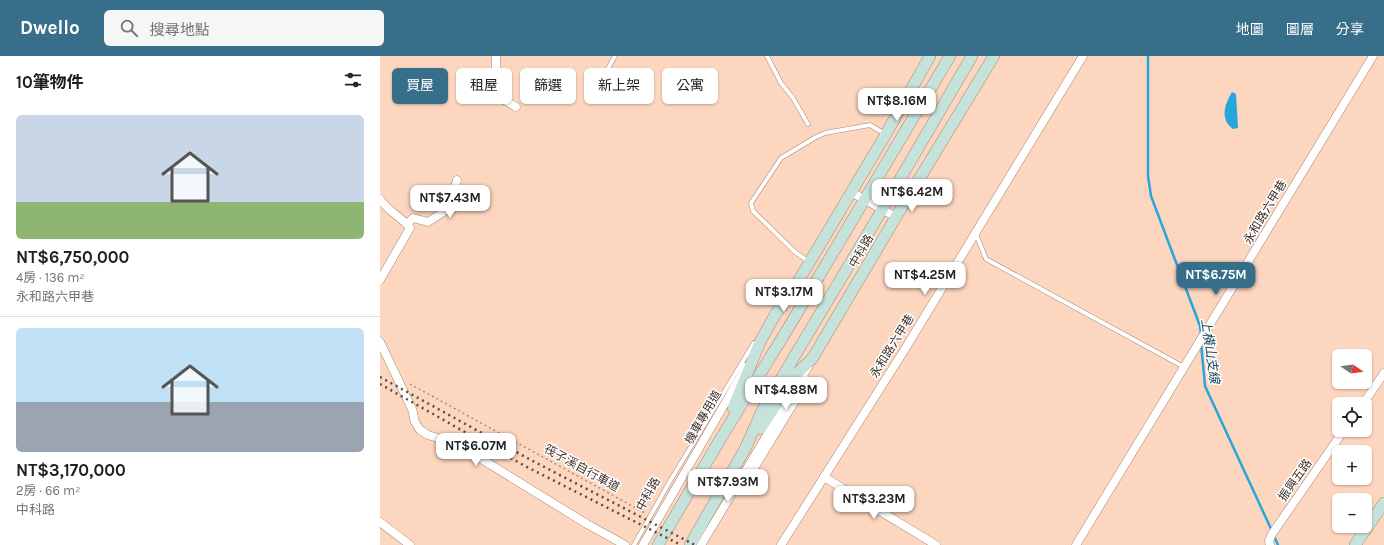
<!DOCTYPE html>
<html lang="zh-TW">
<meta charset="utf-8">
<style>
:root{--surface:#fff;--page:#f6f6f6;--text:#202124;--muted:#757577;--line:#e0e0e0;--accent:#376e89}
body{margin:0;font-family:Karla,"Noto Sans TC",sans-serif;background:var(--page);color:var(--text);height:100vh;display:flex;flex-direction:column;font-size:15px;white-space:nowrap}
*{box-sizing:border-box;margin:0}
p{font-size:13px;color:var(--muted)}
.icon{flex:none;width:22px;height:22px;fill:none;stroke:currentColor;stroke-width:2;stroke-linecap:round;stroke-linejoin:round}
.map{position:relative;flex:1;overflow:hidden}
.details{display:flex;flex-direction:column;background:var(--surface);width:380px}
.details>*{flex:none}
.banner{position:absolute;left:12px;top:12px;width:380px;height:36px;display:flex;gap:8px}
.needle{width:26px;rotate:103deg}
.tools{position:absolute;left:952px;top:293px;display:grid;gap:8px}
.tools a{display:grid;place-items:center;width:40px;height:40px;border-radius:6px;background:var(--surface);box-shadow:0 1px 3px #0004;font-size:20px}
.price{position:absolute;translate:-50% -34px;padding:0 9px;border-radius:8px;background:#fff;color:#222;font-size:13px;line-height:26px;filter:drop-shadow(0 1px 2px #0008)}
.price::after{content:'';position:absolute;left:50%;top:24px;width:12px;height:9px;margin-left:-6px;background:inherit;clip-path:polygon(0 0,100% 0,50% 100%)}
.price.selected{background:var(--accent);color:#fff}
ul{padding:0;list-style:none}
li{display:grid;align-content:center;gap:8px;height:212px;padding:0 16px}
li+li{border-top:1px solid var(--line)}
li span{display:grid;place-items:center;height:124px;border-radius:6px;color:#555}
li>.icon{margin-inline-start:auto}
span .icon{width:72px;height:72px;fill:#fffc;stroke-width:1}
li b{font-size:17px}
h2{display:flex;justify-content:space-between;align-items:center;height:48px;padding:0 16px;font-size:17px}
.pill{padding:0 14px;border-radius:6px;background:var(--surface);box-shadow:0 1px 3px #0004;font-size:14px;line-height:36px}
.pill.selected{background:var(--accent);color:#fff}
header{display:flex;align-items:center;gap:24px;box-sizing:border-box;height:56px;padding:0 20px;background:var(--accent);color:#fff}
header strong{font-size:19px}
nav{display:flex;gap:22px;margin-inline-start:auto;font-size:14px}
.search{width:280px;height:36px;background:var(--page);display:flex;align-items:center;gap:10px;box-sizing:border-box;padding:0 14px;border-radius:6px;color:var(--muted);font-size:15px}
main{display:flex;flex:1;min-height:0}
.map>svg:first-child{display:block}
.water{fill:#28a6db}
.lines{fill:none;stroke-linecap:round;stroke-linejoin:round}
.stream{stroke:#28a6db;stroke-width:2.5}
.lane-casing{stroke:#aa8671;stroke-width:5}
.street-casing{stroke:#aa8671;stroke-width:9}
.secondary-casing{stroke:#aa8671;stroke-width:12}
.path{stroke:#a98d7c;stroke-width:1.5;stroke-dasharray:2 3;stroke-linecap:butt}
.lane{stroke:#fff;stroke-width:4}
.street{stroke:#fff;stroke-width:8}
.secondary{stroke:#c6e3db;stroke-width:11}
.rail{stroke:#5e4b40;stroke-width:2.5;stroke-dasharray:2 4;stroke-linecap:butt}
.labels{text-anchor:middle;stroke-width:3;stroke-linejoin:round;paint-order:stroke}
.street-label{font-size:12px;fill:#413229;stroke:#fff}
.water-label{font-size:13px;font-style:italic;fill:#1a4a60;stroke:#fff}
</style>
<header>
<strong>Dwello</strong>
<div class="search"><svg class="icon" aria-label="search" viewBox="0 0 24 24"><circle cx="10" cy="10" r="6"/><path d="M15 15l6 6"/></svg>搜尋地點</div>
<nav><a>地圖</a><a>圖層</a><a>分享</a></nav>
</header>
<main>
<section class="details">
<h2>10筆物件<svg class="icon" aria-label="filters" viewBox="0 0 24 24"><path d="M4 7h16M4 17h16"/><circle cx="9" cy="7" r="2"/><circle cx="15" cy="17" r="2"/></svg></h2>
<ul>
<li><span style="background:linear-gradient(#c9d6e8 70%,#8fb573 0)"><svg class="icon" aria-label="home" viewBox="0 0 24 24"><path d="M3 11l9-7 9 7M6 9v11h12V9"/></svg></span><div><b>NT$6,750,000</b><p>4房 · 136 m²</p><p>永和路六甲巷</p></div></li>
<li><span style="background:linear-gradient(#bfe0f5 60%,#9aa5b1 0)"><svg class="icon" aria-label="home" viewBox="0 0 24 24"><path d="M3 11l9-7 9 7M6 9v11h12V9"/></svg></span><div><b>NT$3,170,000</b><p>2房 · 66 m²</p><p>中科路</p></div></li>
</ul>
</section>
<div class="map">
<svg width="1004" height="489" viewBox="0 0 1004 489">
<rect width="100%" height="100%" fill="#fdd6bf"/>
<path class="water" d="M852 36 856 38 858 72 853 73C840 64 844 49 852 36Z"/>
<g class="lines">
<g class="stream">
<path d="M768 0V120L771 140 820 270 821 278"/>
<path d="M821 287 825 330 892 475"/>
<path d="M894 480 898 489"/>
</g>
<defs>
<g id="lane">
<path d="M387 0 401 27 413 42 428 68"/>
<path d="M221 25 235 0"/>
<path d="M596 178 606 203 804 311"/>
<path d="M428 205 415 196 373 155 371 147 401 102 436 81 445 77 490 69 505 78"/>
<path d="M254 489 290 425 374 287"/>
</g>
<g id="street">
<path d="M116 0V12L119 16 118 21 111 36 136 51"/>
<path d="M471 136 516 161"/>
<path d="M0 143C7 155 21 160 30 172L0 224"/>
<path d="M27 168 33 162 48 166 65 155 68 152 69 143 74 135 77 124"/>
<path d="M0 286 32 353 35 366 40 374 48 379 71 386 85 393 207 468 245 489"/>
<path d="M983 348 1004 317"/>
<path d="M444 421 556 489"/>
<path d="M365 427 421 335 425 323"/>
<path d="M0 466 30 489"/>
<path d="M263 489 366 311"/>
<path d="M321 489 428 311"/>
<path d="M401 489 525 293 703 0"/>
<path d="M696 489 993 0"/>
<path d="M890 489 889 485 892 478 964 374"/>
</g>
<g id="secondary">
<path d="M353 352 380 286 395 259 416 229 506 78 550 0"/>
<path d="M380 373 417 317 432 303 516 161 614 0"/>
<path d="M278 489 341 382 410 269 570 0"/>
<path d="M310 489 365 393 383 353 502 154 592 0"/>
<path d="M975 489 1004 447"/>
</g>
</defs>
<use href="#lane" class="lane-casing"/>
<use href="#street" class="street-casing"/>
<use href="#secondary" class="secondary-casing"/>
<path class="path" d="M30 328 265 457"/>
<use href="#lane" class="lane"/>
<use href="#street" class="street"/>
<use href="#secondary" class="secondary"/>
<g class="rail">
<path d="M0 321 149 403 315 489"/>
<path d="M0 328 145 410 301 489"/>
</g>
</g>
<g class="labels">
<g class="street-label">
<text transform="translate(885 156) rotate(-59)" y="4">永和路六甲巷</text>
<text transform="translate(481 195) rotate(-60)" y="4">中科路</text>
<text transform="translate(512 290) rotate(-58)" y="4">永和路六甲巷</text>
<text transform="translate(323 361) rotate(-60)" y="4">機車專用道</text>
<text transform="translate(202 412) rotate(29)" y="4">筏子溪自行車道</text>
<text transform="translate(915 424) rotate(-55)" y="4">振興五路</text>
<text transform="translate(268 438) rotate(-61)" y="4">中科路</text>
</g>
<g class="water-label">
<text transform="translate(831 295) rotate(82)" y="5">上橫山支線</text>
</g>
</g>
</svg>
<div class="tools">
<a><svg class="needle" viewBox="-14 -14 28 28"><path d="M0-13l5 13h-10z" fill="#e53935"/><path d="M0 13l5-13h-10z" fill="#757577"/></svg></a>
<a><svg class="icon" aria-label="locate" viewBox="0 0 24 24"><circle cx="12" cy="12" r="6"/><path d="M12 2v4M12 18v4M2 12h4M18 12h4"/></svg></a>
<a>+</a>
<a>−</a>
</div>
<b class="price" style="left:517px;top:66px">NT$8.16M</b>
<b class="price" style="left:532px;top:157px">NT$6.42M</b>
<b class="price" style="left:70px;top:163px">NT$7.43M</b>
<b class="price" style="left:545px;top:240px">NT$4.25M</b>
<b class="price selected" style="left:836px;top:240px">NT$6.75M</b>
<b class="price" style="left:404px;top:257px">NT$3.17M</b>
<b class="price" style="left:406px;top:355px">NT$4.88M</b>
<b class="price" style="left:96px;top:411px">NT$6.07M</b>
<b class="price" style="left:348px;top:447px">NT$7.93M</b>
<b class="price" style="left:494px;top:464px">NT$3.23M</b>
<div class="banner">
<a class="pill selected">買屋</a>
<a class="pill">租屋</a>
<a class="pill">篩選</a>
<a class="pill">新上架</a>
<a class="pill">公寓</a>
</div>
</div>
</main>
